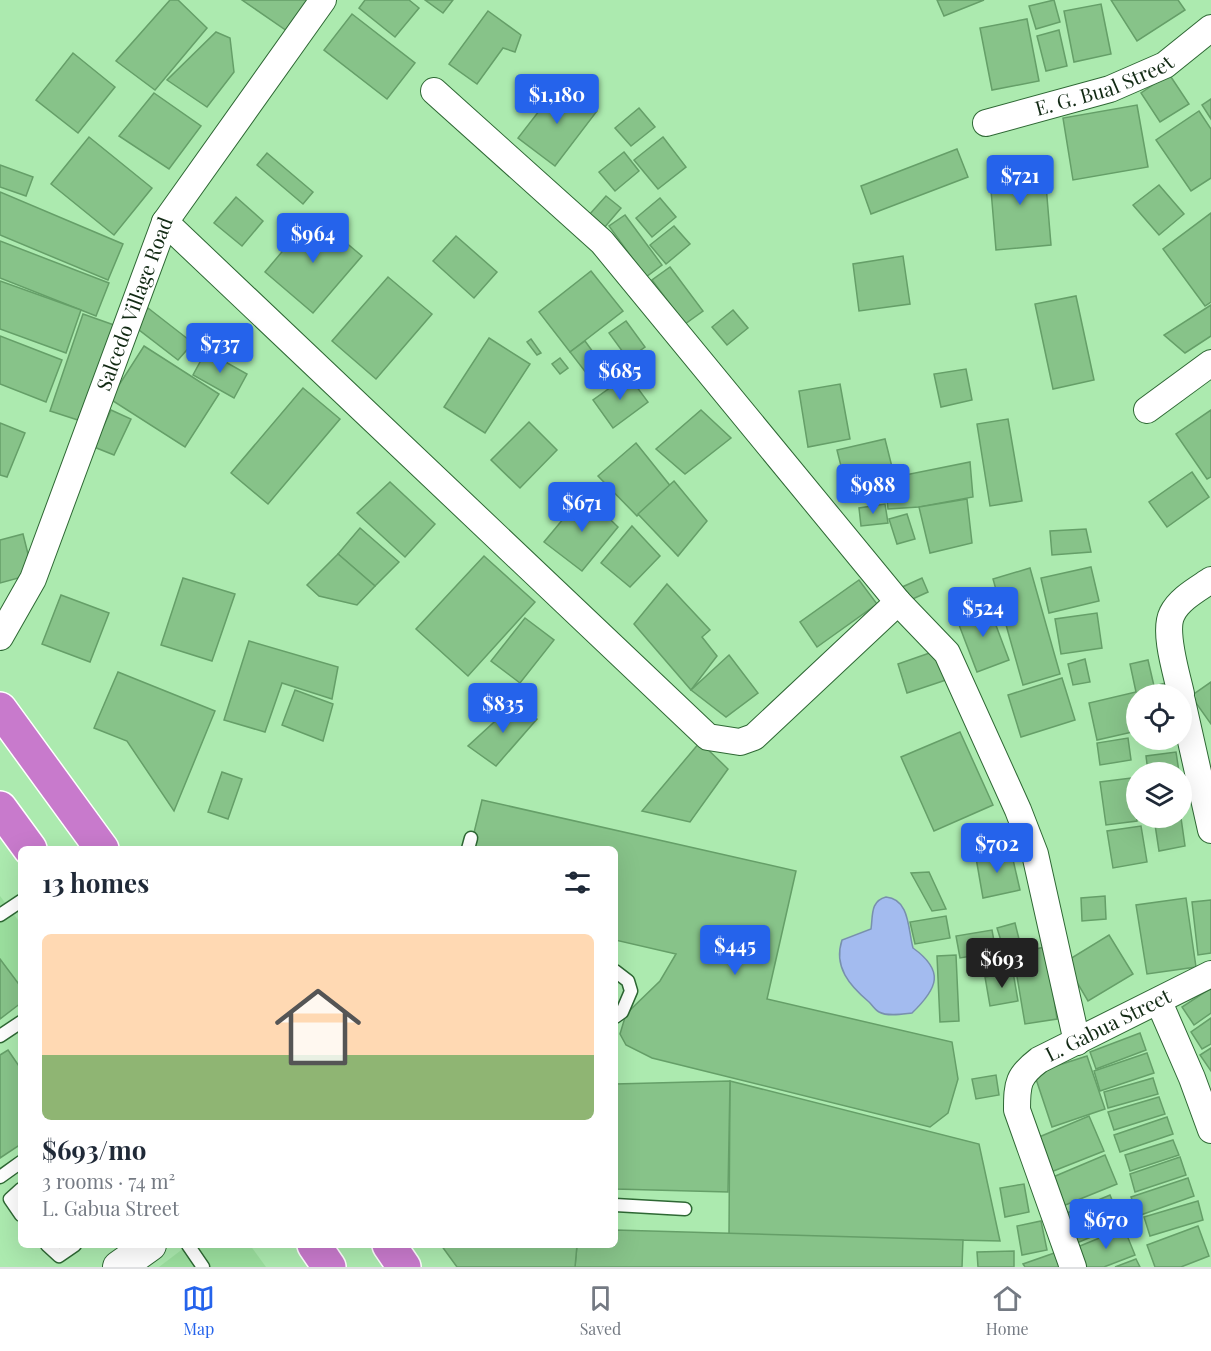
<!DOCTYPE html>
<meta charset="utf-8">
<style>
:root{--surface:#fff;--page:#f6f6f7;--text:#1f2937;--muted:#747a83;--line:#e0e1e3;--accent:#2563eb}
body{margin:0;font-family:"Playfair Display",serif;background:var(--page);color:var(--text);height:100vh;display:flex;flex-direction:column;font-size:22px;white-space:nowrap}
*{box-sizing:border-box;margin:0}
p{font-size:20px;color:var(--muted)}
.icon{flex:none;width:33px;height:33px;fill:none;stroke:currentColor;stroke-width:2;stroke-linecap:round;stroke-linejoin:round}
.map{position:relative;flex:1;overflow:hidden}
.details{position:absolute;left:18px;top:846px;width:600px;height:402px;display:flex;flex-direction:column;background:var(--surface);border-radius:9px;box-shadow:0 6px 24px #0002}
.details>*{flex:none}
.fabs{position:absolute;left:1126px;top:684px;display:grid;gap:12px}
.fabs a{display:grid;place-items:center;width:66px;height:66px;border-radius:50%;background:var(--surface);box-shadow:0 6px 24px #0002;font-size:30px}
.price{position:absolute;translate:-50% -51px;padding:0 14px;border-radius:6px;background:var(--accent);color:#fff;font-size:20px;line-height:39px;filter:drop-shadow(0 2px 3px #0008)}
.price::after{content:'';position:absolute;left:50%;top:36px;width:18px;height:14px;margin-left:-9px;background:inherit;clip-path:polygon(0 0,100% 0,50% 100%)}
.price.on{background:#222;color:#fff}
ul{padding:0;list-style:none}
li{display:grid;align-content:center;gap:12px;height:318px;padding:0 24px}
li+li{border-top:2px solid var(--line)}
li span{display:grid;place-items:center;height:186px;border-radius:9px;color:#555}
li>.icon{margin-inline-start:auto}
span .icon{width:108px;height:108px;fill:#fffc;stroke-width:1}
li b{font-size:26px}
h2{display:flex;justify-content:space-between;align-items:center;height:72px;padding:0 24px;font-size:26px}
.tabs{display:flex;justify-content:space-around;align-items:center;height:84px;border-top:2px solid var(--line);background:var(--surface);font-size:16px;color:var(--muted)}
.tabs a{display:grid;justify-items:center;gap:3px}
.tabs .on{color:var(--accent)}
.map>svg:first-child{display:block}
.built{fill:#9bdf9e}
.water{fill:#a3bbef;stroke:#7890ad;stroke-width:1.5}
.building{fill:#87c389;stroke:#659f68;stroke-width:1.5}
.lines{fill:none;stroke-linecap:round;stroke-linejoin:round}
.service-casing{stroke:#2e6834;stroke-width:15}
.minor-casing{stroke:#2e6834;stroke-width:28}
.tertiary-casing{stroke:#2e6834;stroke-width:34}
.trunk-casing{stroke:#fff;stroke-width:36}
.service{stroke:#fff;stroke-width:12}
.minor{stroke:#fff;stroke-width:26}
.tertiary{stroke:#fff;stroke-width:32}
.trunk{stroke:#c87acc;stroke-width:33}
.labels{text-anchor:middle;stroke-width:5;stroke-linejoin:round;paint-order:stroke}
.street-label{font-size:20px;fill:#122a14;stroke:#ecfeec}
</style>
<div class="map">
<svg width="1211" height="1267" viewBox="0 0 1211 1267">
<rect width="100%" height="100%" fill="#aceaaf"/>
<g class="built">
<path d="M0 896 21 924V996L0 1011Z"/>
<path d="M188 1245H250L266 1267H159Z"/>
</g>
<path class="water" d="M886 897C910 899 908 930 913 948 945 971 938 988 912 1013 903 1014 888 1017 879 1012 875 1010 872 1005 869 1002 850 986 833 967 842 940L871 929C873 916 870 901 886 897Z"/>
<g class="building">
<path d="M170 0H178L207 28 155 90 116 61Z"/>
<path d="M242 0H309L287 31Z"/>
<path d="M365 0H409L419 8 395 37 359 8Z"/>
<path d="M425 0H453L443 13Z"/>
<path d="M937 0H984L944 16Z"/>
<path d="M1054 0 1060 22 1036 29 1029 6Z"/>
<path d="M1111 0H1178L1185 10 1137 41Z"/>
<path d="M1101 4 1111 54 1074 62 1064 11Z"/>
<path d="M488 11 521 35 515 52 503 48 477 84 449 64Z"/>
<path d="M352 14 415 63 387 99 324 50Z"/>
<path d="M1027 19 1039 81 992 90 980 28Z"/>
<path d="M1059 30 1067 66 1046 71 1037 36Z"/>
<path d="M216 32 230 38 234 72 207 107 167 80Z"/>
<path d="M73 53 115 87 78 133 36 100Z"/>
<path d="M1169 74 1189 104 1160 122 1141 93Z"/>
<path d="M560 84 597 111 555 166 518 138Z"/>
<path d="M154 93 201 126 169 169 119 136Z"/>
<path d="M1211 99V119L1202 105Z"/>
<path d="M1137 105 1148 167 1073 180 1063 118Z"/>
<path d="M639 108 655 127 631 146 615 128Z"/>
<path d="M1199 111 1211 129V178L1191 191 1156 140Z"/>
<path d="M89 137 152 188 114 235 51 184Z"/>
<path d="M663 137 686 167 658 189 634 160Z"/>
<path d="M957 149 968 177 871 214 861 186Z"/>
<path d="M624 152 639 171 615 191 599 172Z"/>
<path d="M267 153 313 192 303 204 257 165Z"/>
<path d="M1044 161 1051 245 996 250 989 166Z"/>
<path d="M0 165 33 177 26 196 0 187Z"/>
<path d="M1159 185 1184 214 1159 235 1133 205Z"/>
<path d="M0 192 123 244 108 280 0 235Z"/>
<path d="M606 196 621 208 604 228 589 215Z"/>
<path d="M236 197 263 221 242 246 214 223Z"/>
<path d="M660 198 676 217 652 237 636 218Z"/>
<path d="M1211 213V302L1205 306 1163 249Z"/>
<path d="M313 215 362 256 313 313 265 272Z"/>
<path d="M625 215 662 265 646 277 609 226Z"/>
<path d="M674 226 690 244 666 264 650 245Z"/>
<path d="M456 236 497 272 474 298 433 261Z"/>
<path d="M0 241 109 283 96 316 0 278Z"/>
<path d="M903 256 910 304 859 311 853 264Z"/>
<path d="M670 267 703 311 685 324 652 280Z"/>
<path d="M591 271 623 311 570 352 539 312Z"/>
<path d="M388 277 432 314 376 379 332 341Z"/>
<path d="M0 281 81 310 66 353 0 329Z"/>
<path d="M1076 296 1094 380 1053 389 1035 304Z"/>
<path d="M1211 305V336L1185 353 1164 335Z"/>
<path d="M148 308 193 343 178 360 134 326Z"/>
<path d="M733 310 748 328 727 345 712 327Z"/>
<path d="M83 314 114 325 81 421 50 411Z"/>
<path d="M626 321 645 347 628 359 609 333Z"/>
<path d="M0 336 62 360 46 402 0 384Z"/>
<path d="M489 338 530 364 485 433 444 407Z"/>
<path d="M531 339 541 353 537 355 527 342Z"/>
<path d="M585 341 601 363 587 374 570 352Z"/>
<path d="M144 346 219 394 185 447 110 399Z"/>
<path d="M206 351 247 374 234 398 193 375Z"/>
<path d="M560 358 568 368 560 374 552 364Z"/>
<path d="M966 369 972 400 941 407 934 374Z"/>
<path d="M628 375 648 402 613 428 593 400Z"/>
<path d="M840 384 850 439 808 447 799 391Z"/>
<path d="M303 388 340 419 268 504 231 473Z"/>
<path d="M111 410 131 419 114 455 94 447Z"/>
<path d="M701 410 731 438 685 474 656 449Z"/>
<path d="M1211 410V477L1207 479 1176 434Z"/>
<path d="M1008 419 1022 501 990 506 977 424Z"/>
<path d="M529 422 557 450 520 488 491 460Z"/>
<path d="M0 423 25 433 7 477 0 475Z"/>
<path d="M885 439 893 471 845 482 837 450Z"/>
<path d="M636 443 672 488 637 516 598 476Z"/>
<path d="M970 462 973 497 919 507 888 509 885 479Z"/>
<path d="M1192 472 1209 497 1167 527 1149 502Z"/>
<path d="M674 481 707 521 678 556 638 514Z"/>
<path d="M390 482 435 524 405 557 357 513Z"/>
<path d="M584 494 618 527 582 571 544 542Z"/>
<path d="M967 499 972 543 930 553 919 507Z"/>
<path d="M885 504 888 523 861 526 859 508Z"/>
<path d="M907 514 915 539 897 544 889 519Z"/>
<path d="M632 526 660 556 630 587 601 563Z"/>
<path d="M360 528 399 562 375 586 338 554Z"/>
<path d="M1086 529 1091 552 1052 555 1050 531Z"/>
<path d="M23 534 33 574 0 583V540Z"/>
<path d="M338 554 375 586 357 605 319 596 307 585Z"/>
<path d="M484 556 535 602 468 676 416 629Z"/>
<path d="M1091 567 1099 601 1049 613 1041 578Z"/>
<path d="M1030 568 1060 674 1023 685 993 579Z"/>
<path d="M183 578 235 594 212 661 161 645Z"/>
<path d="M922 578 928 592 906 602 900 588Z"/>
<path d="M859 580 877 604 817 647 800 622Z"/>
<path d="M667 584 710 630 702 637 717 656 691 690 634 624Z"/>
<path d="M61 595 109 613 90 662 42 644Z"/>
<path d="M988 604 1009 660 977 672 956 617Z"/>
<path d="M1097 613 1102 648 1061 654 1055 619Z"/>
<path d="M525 618 554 640 520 683 491 661Z"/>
<path d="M249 641 338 667 332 699 282 683 265 732 224 720Z"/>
<path d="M941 649 952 678 907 693 898 664Z"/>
<path d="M729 655 758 693 726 717 691 690Z"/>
<path d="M1085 659 1090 682 1073 685 1068 664Z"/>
<path d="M1148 660 1154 686 1166 683 1169 694H1137V731L1097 740 1089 703 1136 692 1130 664Z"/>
<path d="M118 672 215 711 174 811 127 741 94 728Z"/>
<path d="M1062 678 1075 720 1021 737 1008 695Z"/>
<path d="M1211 682V724L1191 696Z"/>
<path d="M295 690 333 704 323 741 282 725Z"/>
<path d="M516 702 537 719 496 766 468 746Z"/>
<path d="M960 732 993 805 934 831 901 757Z"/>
<path d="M1128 738 1131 760 1100 765 1097 743Z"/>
<path d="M700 742 728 769 690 822 642 811Z"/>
<path d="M1176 752 1179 772H1148L1146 756Z"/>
<path d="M222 772 242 779 228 819 208 812Z"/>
<path d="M1131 778 1137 821 1106 825 1100 782Z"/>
<path d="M482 800 796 871 767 999 952 1042 958 1079 948 1113 930 1127 652 1058 626 1045 620 1034 626 1014 660 981 676 954 615 940V849H470Z"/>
<path d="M1154 818H1181L1185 846 1159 851Z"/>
<path d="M1141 826 1147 862 1113 868 1107 831Z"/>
<path d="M1011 851 1020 890 983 898 976 858Z"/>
<path d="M929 872 946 909 932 911 911 873Z"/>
<path d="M1105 896 1106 919 1082 921 1081 898Z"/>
<path d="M1186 898 1196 967 1147 974 1136 905Z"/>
<path d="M1211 900V953L1198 955 1192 902Z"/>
<path d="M946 916 950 938 915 944 910 922Z"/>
<path d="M1015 923 1020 943 1003 947 997 928Z"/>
<path d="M992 930 996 952 960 958 956 936Z"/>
<path d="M1109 935 1133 974 1088 1001 1065 962Z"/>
<path d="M1046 947 1057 1019 1025 1024 1013 953Z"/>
<path d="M956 955 959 1021 940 1022 937 956Z"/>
<path d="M0 959 21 987V1003L0 1019Z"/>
<path d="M1013 972 1018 1001 990 1006 985 977Z"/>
<path d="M1211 988V1013L1194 1025 1182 1007Z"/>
<path d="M1211 1018V1044L1202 1049 1191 1032Z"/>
<path d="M1140 1033 1146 1050 1096 1069 1090 1052Z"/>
<path d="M1211 1048V1071L1200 1055Z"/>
<path d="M8 1050 21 1069V1144L0 1158V1055Z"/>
<path d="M1147 1053 1154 1073 1100 1091 1094 1071Z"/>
<path d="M1087 1056 1105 1109 1052 1127 1034 1073Z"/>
<path d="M996 1075 999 1095 976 1099 972 1079Z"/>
<path d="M1153 1078 1158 1094 1108 1108 1104 1092Z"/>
<path d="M730 1081 979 1144 1000 1241 729 1235Z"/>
<path d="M730 1081 728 1192 615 1189V1084Z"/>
<path d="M1159 1097 1165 1114 1114 1130 1108 1112Z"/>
<path d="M1089 1116 1104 1151 1046 1174 1032 1140Z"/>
<path d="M1167 1117 1173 1134 1120 1152 1114 1135Z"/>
<path d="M1173 1140 1179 1155 1130 1171 1125 1155Z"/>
<path d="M1105 1155 1117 1184 1058 1208 1046 1180Z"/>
<path d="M1180 1157 1186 1175 1135 1192 1130 1174Z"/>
<path d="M1188 1178 1194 1196 1138 1216 1131 1197Z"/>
<path d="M1024 1184 1029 1212 1005 1217 1000 1188Z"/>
<path d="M1110 1195 1122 1224 1072 1245 1060 1216Z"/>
<path d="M1198 1201 1203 1220 1150 1236 1144 1217Z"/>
<path d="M1041 1221 1047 1250 1022 1255 1017 1226Z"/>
<path d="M1198 1226 1209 1256 1181 1267H1155L1147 1245Z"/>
<path d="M1124 1228 1135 1255 1104 1267H1082L1075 1248Z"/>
<path d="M615 1230 963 1240 962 1267H575L577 1245H615Z"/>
<path d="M441 1245H577L575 1267H457Z"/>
<path d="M1014 1251V1267H978L977 1252Z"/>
<path d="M1060 1251 1065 1267H1025L1023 1264Z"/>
<path d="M1136 1259 1140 1267H1115Z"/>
</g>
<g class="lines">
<defs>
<g id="service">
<path d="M468 849 471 838"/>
<path d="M0 915 21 901"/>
<path d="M615 971 628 981 631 991 622 1012 615 1017"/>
<path d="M0 1036 21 1022"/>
<path d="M0 1177 21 1162"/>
<path d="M21 1189 10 1199 21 1215"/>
<path d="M615 1205 685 1209"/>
<path d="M47 1245 59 1256 75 1245"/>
<path d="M188 1245 203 1267"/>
</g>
<g id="minor">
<path id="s1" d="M986 123 1110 89 1165 65 1211 28"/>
<path d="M165 222 708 737 740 742 754 737 898 602 602 242 434 91"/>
<path d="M1147 410 1211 363"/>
<path d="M898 602 947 653 1018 810 1035 854 1077 1042"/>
<path id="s2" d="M0 637 33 579 165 222 323 0"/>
<path d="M1181 694C1177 675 1163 632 1172 614 1179 599 1198 589 1211 580"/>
<path d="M1182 701 1211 830"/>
<path d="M1159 1002 1192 1078 1211 1130"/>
<path id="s3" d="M1073 1267 1017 1110C1017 1083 1018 1076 1039 1060L1211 974"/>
</g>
<path id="tertiary" d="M119 1267 150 1245"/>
<g id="trunk">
<path d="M0 709 102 849"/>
<path d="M0 808 30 849"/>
<path d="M314 1245 329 1267"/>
<path d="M389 1245 404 1267"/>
</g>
</defs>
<use href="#service" class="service-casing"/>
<use href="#minor" class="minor-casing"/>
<use href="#tertiary" class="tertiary-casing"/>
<use href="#trunk" class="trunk-casing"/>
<use href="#service" class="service"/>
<use href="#minor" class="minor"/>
<use href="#tertiary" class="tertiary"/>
<use href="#trunk" class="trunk"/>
</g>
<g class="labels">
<g class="street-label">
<text dy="7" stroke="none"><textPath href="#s1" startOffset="124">E. G. Bual Street</textPath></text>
<text dy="7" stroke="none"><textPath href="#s2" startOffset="360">Salcedo Village Road</textPath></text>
<text dy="7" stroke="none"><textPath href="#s3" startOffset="302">L. Gabua Street</textPath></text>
</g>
</g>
</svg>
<div class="fabs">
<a><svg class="icon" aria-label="locate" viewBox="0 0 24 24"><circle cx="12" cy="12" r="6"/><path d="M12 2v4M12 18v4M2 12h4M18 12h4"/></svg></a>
<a><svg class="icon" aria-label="layers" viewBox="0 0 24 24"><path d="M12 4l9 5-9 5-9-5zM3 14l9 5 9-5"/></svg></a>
</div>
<b class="price" style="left:557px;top:125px">$1,180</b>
<b class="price" style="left:1020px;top:206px">$721</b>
<b class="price" style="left:313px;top:264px">$964</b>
<b class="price" style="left:220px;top:374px">$737</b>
<b class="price" style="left:620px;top:401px">$685</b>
<b class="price" style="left:873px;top:515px">$988</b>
<b class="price" style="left:582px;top:533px">$671</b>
<b class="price" style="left:983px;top:638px">$524</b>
<b class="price" style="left:503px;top:734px">$835</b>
<b class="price" style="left:997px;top:874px">$702</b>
<b class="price" style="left:735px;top:976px">$445</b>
<b class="price on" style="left:1002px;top:989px">$693</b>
<b class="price" style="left:1106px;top:1250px">$670</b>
<section class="details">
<h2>13 homes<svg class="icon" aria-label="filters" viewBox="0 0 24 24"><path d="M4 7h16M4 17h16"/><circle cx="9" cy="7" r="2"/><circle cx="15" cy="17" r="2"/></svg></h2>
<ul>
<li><span style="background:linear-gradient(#ffd9b3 65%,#8fb573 0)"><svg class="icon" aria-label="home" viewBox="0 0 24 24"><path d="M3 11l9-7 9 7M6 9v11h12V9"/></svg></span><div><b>$693/mo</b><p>3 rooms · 74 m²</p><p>L. Gabua Street</p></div></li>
</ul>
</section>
</div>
<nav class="tabs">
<a class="on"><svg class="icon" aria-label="map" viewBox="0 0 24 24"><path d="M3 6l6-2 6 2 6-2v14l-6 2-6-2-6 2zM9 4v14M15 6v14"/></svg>Map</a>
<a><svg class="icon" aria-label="saved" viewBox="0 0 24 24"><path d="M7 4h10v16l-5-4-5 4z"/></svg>Saved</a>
<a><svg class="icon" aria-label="home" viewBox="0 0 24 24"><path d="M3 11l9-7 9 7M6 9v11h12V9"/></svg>Home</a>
</nav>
